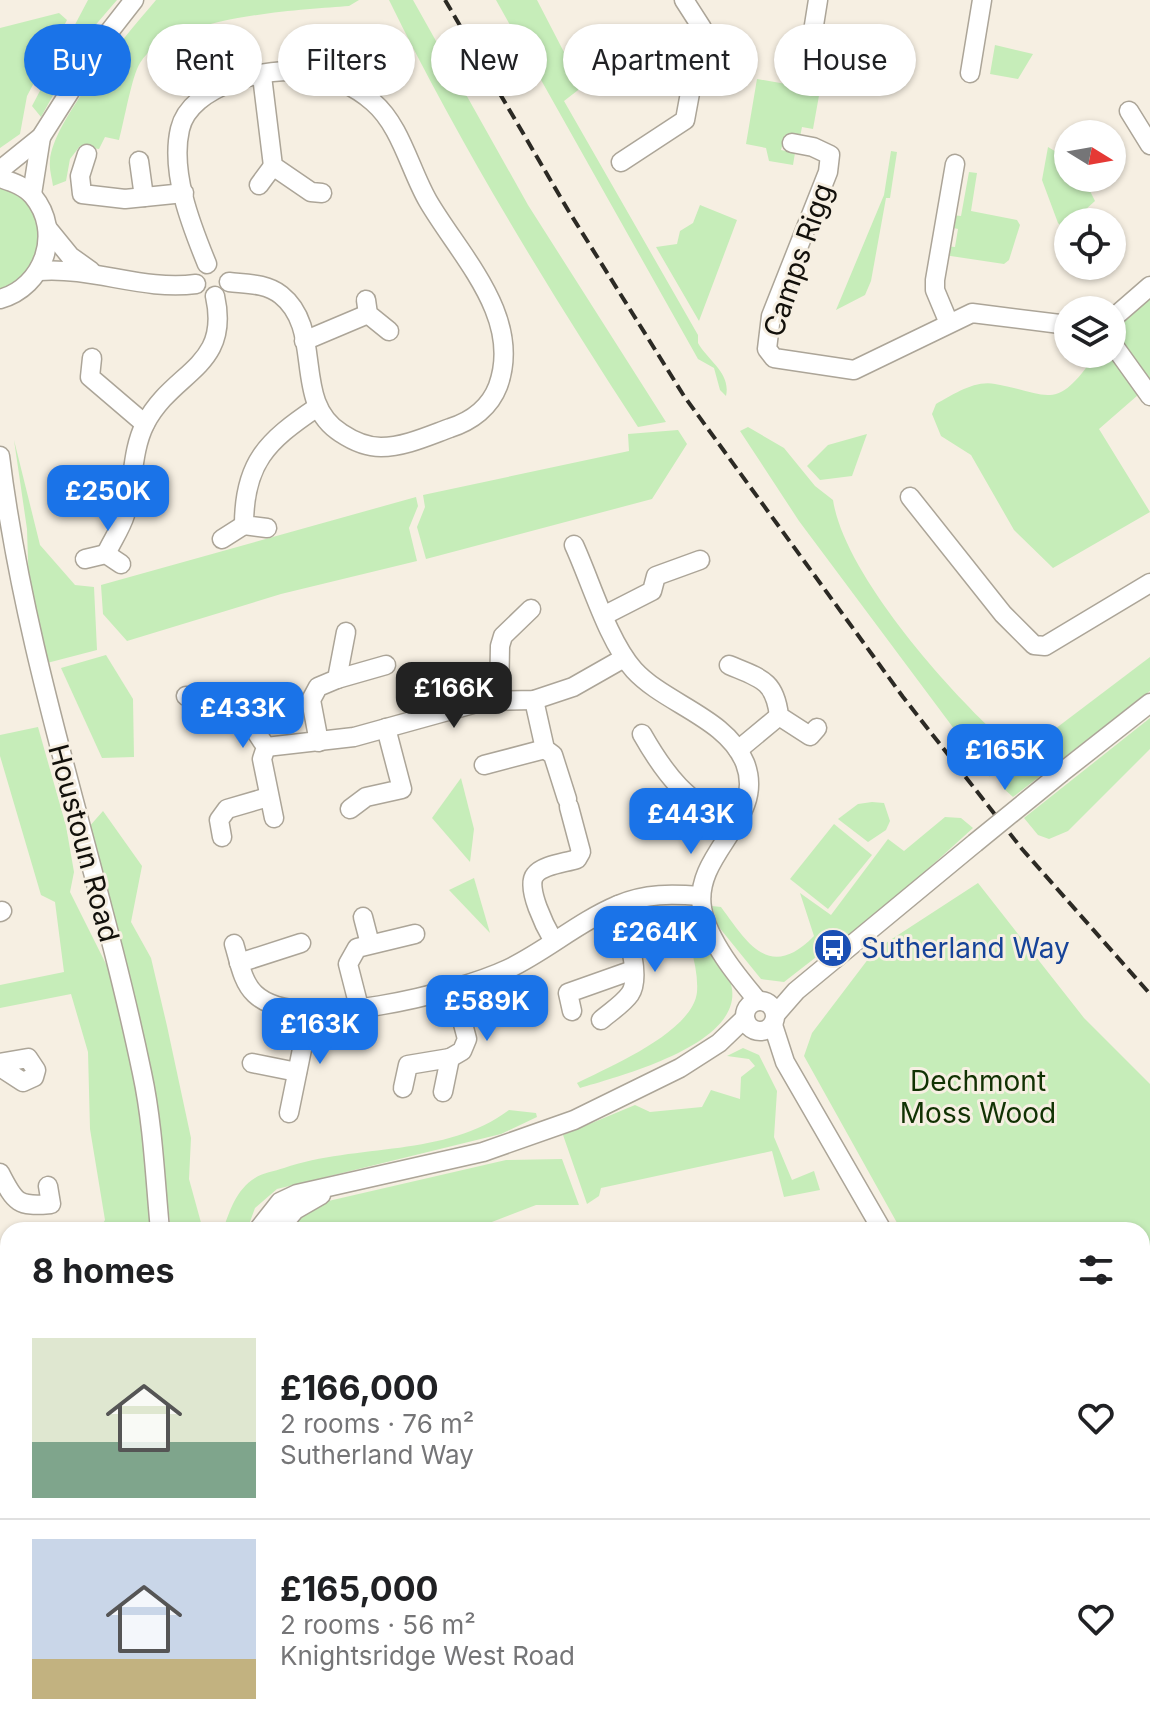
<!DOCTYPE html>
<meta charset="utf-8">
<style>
:root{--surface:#fff;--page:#f6f6f6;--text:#202124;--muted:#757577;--line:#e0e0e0;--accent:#1a73e8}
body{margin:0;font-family:Inter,sans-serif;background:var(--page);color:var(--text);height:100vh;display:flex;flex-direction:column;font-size:30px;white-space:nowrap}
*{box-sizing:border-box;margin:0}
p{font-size:26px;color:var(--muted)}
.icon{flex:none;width:44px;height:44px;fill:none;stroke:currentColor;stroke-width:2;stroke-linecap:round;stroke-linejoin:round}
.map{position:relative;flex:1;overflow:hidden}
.details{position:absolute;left:0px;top:1222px;width:1150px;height:514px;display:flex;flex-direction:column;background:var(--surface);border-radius:24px 24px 0 0;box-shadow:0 2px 6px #0004}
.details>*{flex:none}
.hud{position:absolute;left:24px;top:24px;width:1102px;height:72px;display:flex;gap:16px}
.needle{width:52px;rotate:101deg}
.buttons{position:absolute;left:1054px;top:120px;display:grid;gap:16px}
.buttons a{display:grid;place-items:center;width:72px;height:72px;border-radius:50%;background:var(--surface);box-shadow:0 2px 6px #0004;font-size:40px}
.price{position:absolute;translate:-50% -68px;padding:0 18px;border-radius:16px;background:var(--accent);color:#fff;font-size:26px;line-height:52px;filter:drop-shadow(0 2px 4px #0008)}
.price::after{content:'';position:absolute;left:50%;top:48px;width:24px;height:18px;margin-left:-12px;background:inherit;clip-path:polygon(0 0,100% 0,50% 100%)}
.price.current{background:#222;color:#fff}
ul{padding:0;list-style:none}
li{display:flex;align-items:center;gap:24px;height:200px;padding:0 32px}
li+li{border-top:2px solid var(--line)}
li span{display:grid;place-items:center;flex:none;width:224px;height:160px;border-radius:0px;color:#555}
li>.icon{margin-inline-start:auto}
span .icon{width:96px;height:96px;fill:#fffc;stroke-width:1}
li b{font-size:34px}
h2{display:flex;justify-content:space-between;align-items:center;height:96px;padding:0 32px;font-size:34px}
.chip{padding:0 28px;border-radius:36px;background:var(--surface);box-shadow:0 2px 6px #0004;font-size:28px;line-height:72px}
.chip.current{background:var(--accent);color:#fff}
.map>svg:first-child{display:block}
.green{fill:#c6edb9}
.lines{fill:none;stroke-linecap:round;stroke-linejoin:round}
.minor-casing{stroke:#aca598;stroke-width:21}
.minor{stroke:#fff;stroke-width:18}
.rail{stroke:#2c2a24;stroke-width:4;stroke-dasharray:12 6;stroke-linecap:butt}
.minor-bridge-casing{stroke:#aca598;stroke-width:21;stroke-linecap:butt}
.minor-bridge{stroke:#fff;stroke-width:18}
.labels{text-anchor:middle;stroke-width:6;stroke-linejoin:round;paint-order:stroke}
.street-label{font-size:28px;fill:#12100b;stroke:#f6efe2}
.transit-label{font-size:28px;fill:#164399;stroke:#f6efe2;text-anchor:start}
.park-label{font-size:28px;fill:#113203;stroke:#f6efe2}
</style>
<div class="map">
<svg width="1150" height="1735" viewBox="0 0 1150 1735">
<rect width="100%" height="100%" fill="#f6efe2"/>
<g class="green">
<path d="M88 0H117L86 36 41 117 32 106Z"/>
<path d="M156 0H359L349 6C298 10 169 16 140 63 132 75 124 122 119 140L105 137 99 149 80 146 70 159 66 181 53 186C52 178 49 169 50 161 52 121 129 32 156 0Z"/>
<path d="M389 0H413L528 205 666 422 638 427C548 289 461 147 389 0Z"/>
<path d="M496 0H537L582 87 564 101 698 335V343C709 362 731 373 726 396L720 390 714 368 698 359Z"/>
<path d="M59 13 67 20 27 96 20 134 0 148V28Z"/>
<path d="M995 45 1033 54 1018 79 990 74Z"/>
<path d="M757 79 820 90 813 129 802 127 800 137 785 135 781 150 795 153 793 165 769 161 766 148 746 144Z"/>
<path d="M1048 147 1068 159V178H1090L1086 183 1095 201 1064 229 1058 223 1042 180Z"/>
<path d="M891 151 897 152 890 198H886L871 281 865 295 836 310 884 195Z"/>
<path d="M969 172 977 173 971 211 1017 220 1020 225 1009 260 1004 264 944 255 945 246 955 247 958 229 949 227 951 215 961 216Z"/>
<path d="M0 186C57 207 49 268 0 292Z"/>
<path d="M700 205 737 220 699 321 656 247 677 244 680 231 693 223Z"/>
<path d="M1150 291V380C1107 333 1105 335 1150 291Z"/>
<path d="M1112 357 1138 395 1099 429 1150 512 1053 568 1014 530 971 455 941 436 932 414 936 404C953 395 974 380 995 384 1047 393 1055 412 1091 361Z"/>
<path d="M748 427 784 448 815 486 833 500C844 571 938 678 990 728V777L799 521 740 431Z"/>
<path d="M678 430 687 444 652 499 426 559 417 527 425 507 423 495 629 451 628 434Z"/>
<path d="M867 434 852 476 820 480 807 466 828 445Z"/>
<path d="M14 440 40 545 75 585 94 587 97 650 47 663 29 591 27 529Z"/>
<path d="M416 497 418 506 409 528 417 561 281 594 127 641 103 614 101 585Z"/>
<path d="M106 655 133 699 134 757 102 758 61 668Z"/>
<path d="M1150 657V691L1013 797 1003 788 1006 766Z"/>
<path d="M1150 718V749L1068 831 1049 839 1038 835 1024 818Z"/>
<path d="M38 727 66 826 74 872 70 892 114 980 139 1101 151 1230H99L105 1220 90 1129 88 1052 71 994 0 1008V985L64 972 55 902 41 895 0 756V735Z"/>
<path d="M461 778 474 829 470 862 432 818Z"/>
<path d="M872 802 884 803 890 821 886 830 868 842 838 819 858 804Z"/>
<path d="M103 811 142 866 131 922 151 958 167 1026 191 1138 189 1179 203 1230H171L154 1094 88 828Z"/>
<path d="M945 817 961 818 973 828 865 926 833 944 784 982 761 979 718 926 712 906 721 907C748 944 770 981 814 936L800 893 831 915 888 839 904 851Z"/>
<path d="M834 824 872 855 828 909 790 879Z"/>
<path d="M474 878 490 933 449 890Z"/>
<path d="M978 883 1084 1018 1150 1084V1482L1142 1476V1230H901L804 1056 812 1033 875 950Z"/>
<path d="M691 906C697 919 702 933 708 946 716 960 730 972 732 989 740 1045 620 1076 580 1088L577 1083C609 1067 693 1032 697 992 699 965 686 934 679 908Z"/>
<path d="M743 1048 759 1055 777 1091 774 1137 792 1180 814 1171 820 1190 784 1197 772 1151 601 1188 599 1196 587 1204 563 1135 635 1105 650 1112 702 1107 711 1090 740 1099 741 1077 755 1066 749 1059 727 1056Z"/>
<path d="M509 1110 536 1113 537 1117 501 1134 277 1189 255 1208 247 1230H223C230 1210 236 1190 255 1178 262 1173 275 1171 284 1168 357 1143 445 1158 509 1110Z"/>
<path d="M562 1159 579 1205H536L471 1230H287L300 1213 324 1202 506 1160Z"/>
<path d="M1142 1517 1150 1523V1697L1142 1700Z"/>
<path d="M1150 1698V1735H988L987 1728H1142V1701Z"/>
</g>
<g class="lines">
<defs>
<g id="minor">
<path d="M811 44 818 0"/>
<path d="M970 73 982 0"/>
<path d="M262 76 273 166 311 192 322 193"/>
<path d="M1129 111 1150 145"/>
<path d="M792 143 813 147 830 155 828 172 771 316 767 349 774 358 854 370 972 313 1068 325"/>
<path d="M87 154 80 176 82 194 125 199 184 193"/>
<path d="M139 161 144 197"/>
<path d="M621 162 685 120 702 28 684 0"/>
<path d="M0 170 41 137 102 41 134 0"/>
<path d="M0 178C12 182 25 186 33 196 63 232 44 287 0 299"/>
<path d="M259 185 273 166"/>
<path d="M32 194 41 137"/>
<path d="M48 229 70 256 91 271"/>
<path d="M207 264C191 225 170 172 180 129 190 85 268 66 307 72 330 75 355 86 373 102 401 126 410 170 428 201 460 256 523 317 498 386 490 407 472 421 450 428 428 436 404 447 381 447 366 447 353 441 341 433 291 402 325 330 281 295 266 283 246 284 229 282"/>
<path d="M39 271C95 267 142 291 196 284"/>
<path d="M366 300 368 314 389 331"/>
<path d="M1112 319 1150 286"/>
<path d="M948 321 935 290V280L955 164"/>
<path d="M304 341 368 314"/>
<path d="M1112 343 1150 396"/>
<path d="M92 358 90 377 145 424"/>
<path d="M0 456C26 667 99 866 142 1073 153 1124 155 1178 160 1230"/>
<path d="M910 497 1003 614 1034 645 1045 646 1150 583"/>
<path d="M267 528 244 525C244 463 267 441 316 408"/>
<path d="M222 539 244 525"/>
<path d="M574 545C591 582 608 641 634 670 665 704 727 718 745 763 767 819 693 853 702 908 708 941 737 976 758 1001"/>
<path d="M106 554C112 541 121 528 125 515 134 485 131 452 145 424 173 370 231 368 215 296"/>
<path d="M85 559 106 554 121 564"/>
<path d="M605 615 652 591 656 576 700 560"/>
<path d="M729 665C760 678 775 680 779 716L810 736 817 728"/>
<path d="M337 679 386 665"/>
<path d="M186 696 238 704 266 747 262 759 274 818"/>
<path d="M499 700 500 646 503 636 531 609"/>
<path d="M534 700 545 749 553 755 567 799"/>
<path d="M642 734C671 785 686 795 732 830"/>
<path d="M319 742 311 700 318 687 337 679 346 632"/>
<path d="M266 747 354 737 484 701 534 700 573 687 624 658"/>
<path d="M738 750 779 716"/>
<path d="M484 765 545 749"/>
<path d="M1061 773 1150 703"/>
<path d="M350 809 366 797 402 789 386 728"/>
<path d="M222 837 219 820 227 809 268 797"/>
<path d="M0 912 2 911"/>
<path d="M363 917 370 944"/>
<path d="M553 940C546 928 525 887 535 875 542 865 565 863 577 859L581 852 569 807"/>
<path d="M234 944C239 960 242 982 255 994 298 1035 459 992 508 969 546 951 578 922 618 905 646 893 672 894 701 896"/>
<path d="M239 963 301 943"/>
<circle cx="760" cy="1016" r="15"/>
<path d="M359 1007 348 964 357 948 415 934"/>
<path d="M572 1011 568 993 633 970"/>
<path d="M776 1014 796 991 975 843"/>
<path d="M601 1020C610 1012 623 1004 630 994 643 975 624 925 618 905"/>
<path d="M773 1025 785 1062 882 1230"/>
<path d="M0 1063 28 1058 36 1070 34 1077 23 1082 0 1067"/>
<path d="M252 1063 297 1072"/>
<path d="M403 1088 408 1065 450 1058"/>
<path d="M443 1092 450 1058 462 1051 467 1039 454 990"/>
<path d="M289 1113 310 1010"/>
<path d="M0 1173C15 1203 18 1207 51 1204L48 1186"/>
<path d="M258 1230 280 1202 297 1194 483 1152 574 1120 680 1068 719 1043 745 1018"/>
<path d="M278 1230 295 1210 321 1195"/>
<path d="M0 1337 8 1349"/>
<path d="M1142 1504 1150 1510"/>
<path d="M0 1703 8 1700"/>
<path d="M233 1728 234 1735"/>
<path d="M277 1728 295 1732 321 1728"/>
<path d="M361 1728V1735"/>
<path d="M790 1728 793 1735"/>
<path d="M82 1735V1728"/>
<path d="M190 1735 191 1728"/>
<path d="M529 1735 550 1728"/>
<path d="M651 1735 653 1728"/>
</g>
</defs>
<use href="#minor" class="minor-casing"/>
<use href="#minor" class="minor"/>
<path class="rail" d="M445 0 568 210 684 396 903 697 1022 849 1150 994"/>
<defs>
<path id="minor-bridge" d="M975 843 1061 773"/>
</defs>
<use href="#minor-bridge" class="minor-bridge-casing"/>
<use href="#minor-bridge" class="minor-bridge"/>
</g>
<defs>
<symbol id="bus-disc" viewBox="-11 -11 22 22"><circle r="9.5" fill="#1a4fb4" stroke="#f6efe2"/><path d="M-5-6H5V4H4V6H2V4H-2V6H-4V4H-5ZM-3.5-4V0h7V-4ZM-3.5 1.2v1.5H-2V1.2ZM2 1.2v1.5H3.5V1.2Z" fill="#fff"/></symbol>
</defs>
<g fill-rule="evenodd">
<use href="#bus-disc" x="811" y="926" width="44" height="44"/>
</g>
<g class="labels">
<g class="street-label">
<text transform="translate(798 260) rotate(-71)" y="10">Camps Rigg</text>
<text transform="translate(84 843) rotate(75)" y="10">Houstoun Road</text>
</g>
<g class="transit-label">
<text x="861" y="958">Sutherland Way</text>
</g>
<g class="park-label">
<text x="978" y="1091">Dechmont<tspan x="978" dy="32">Moss Wood</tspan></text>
</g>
</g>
</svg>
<div class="buttons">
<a><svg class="needle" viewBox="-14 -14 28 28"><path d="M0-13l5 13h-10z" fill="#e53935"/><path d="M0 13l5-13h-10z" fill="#757577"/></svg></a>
<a><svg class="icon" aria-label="locate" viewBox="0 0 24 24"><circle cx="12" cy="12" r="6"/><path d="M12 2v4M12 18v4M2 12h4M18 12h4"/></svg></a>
<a><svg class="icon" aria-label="layers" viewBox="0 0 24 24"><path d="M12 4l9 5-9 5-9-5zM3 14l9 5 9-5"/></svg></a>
</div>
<b class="price" style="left:108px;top:533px">£250K</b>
<b class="price current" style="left:454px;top:730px">£166K</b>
<b class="price" style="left:243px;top:750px">£433K</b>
<b class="price" style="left:1005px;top:792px">£165K</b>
<b class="price" style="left:691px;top:856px">£443K</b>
<b class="price" style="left:655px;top:974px">£264K</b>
<b class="price" style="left:487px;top:1043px">£589K</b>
<b class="price" style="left:320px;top:1066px">£163K</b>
<div class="hud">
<a class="chip current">Buy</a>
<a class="chip">Rent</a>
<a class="chip">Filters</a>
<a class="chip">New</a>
<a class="chip">Apartment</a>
<a class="chip">House</a>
</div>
<section class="details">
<h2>8 homes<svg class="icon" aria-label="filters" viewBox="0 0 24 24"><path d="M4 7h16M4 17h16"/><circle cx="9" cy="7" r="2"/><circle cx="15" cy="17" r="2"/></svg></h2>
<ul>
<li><span style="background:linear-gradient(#dfe7d0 65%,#7fa58c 0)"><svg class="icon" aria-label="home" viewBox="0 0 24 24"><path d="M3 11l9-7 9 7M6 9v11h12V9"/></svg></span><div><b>£166,000</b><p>2 rooms · 76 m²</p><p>Sutherland Way</p></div><svg class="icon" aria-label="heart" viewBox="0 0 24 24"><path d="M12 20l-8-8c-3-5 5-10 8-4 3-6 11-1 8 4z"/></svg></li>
<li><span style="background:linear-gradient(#c9d6e8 75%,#c2b280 0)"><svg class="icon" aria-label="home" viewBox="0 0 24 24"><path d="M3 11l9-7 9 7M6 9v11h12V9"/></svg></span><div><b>£165,000</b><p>2 rooms · 56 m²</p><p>Knightsridge West Road</p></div><svg class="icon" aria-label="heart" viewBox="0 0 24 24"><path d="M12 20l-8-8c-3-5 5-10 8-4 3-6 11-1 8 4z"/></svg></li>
</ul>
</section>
</div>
